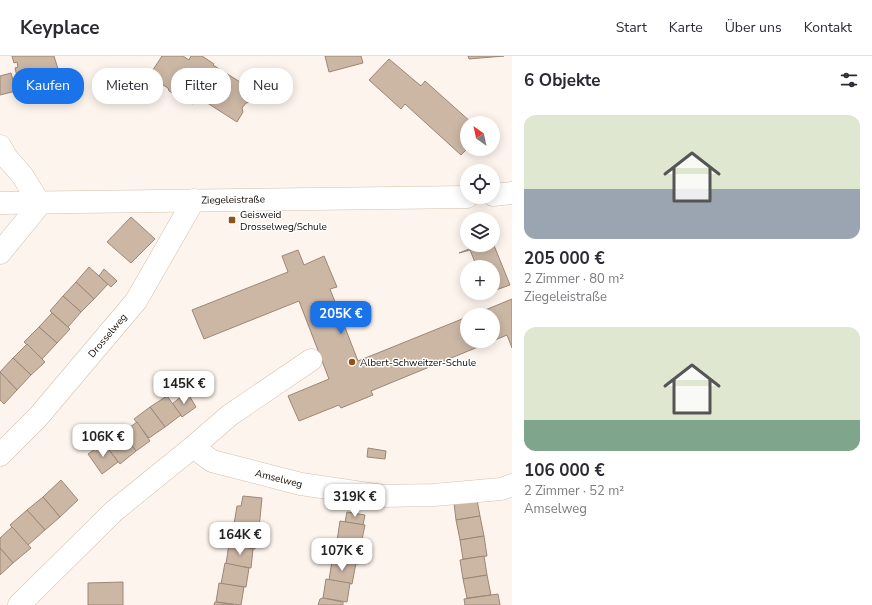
<!DOCTYPE html>
<html lang="de">
<meta charset="utf-8">
<style>
:root{--surface:#fff;--page:#f2f2f3;--text:#2b2b33;--muted:#7c7c81;--line:#e1e1e2;--accent:#1a73e8}
body{margin:0;font-family:"Nunito Sans",sans-serif;background:var(--page);color:var(--text);height:100vh;display:flex;flex-direction:column;font-size:15px;white-space:nowrap}
*{box-sizing:border-box;margin:0}
p{font-size:13px;color:var(--muted)}
.icon{flex:none;width:22px;height:22px;fill:none;stroke:currentColor;stroke-width:2;stroke-linecap:round;stroke-linejoin:round}
.map{position:relative;flex:1;overflow:hidden}
.side{display:flex;flex-direction:column;background:var(--surface);width:360px}
.side>*{flex:none}
.hud{position:absolute;left:12px;top:12px;width:380px;height:36px;display:flex;gap:8px}
.needle{width:26px;rotate:327deg}
.buttons{position:absolute;left:460px;top:60px;display:grid;gap:8px}
.buttons a{display:grid;place-items:center;width:40px;height:40px;border-radius:50%;background:var(--surface);box-shadow:0 2px 10px #0003;font-size:20px}
.price{position:absolute;translate:-50% -34px;padding:0 9px;border-radius:8px;background:#fff;color:#222;font-size:13px;line-height:26px;filter:drop-shadow(0 1px 2px #0008)}
.price::after{content:'';position:absolute;left:50%;top:24px;width:12px;height:9px;margin-left:-6px;background:inherit;clip-path:polygon(0 0,100% 0,50% 100%)}
.price.selected{background:var(--accent);color:#fff}
ul{padding:0;list-style:none}
li{display:grid;align-content:center;gap:8px;height:212px;padding:0 12px}
li span{display:grid;place-items:center;height:124px;border-radius:12px;color:#555}
li>.icon{margin-inline-start:auto}
span .icon{width:72px;height:72px;fill:#fffc;stroke-width:1}
li b{font-size:17px}
h2{display:flex;justify-content:space-between;align-items:center;height:48px;padding:0 12px;font-size:17px}
.pill{padding:0 14px;border-radius:16px;background:var(--surface);box-shadow:0 2px 10px #0003;font-size:14px;line-height:36px}
.pill.selected{background:var(--accent);color:#fff}
header{display:flex;align-items:center;gap:24px;box-sizing:border-box;height:56px;padding:0 20px;background:var(--surface);border-bottom:1px solid var(--line)}
header strong{font-size:19px}
nav{display:flex;gap:22px;margin-inline-start:auto;font-size:14px}
main{display:flex;flex:1;min-height:0}
.map>svg:first-child{display:block}
.building{fill:#ccb7a5;stroke:#9c8776}
.lines{fill:none;stroke-linecap:round;stroke-linejoin:round}
.minor-casing{stroke:#d5c0ad;stroke-width:23}
.minor{stroke:#fff;stroke-width:22}
.poi-dot{fill:#925319;stroke:#fff;stroke-width:1.5}
.labels{text-anchor:middle;stroke-width:3;stroke-linejoin:round;paint-order:stroke}
.street-label{font-size:10px;fill:#120b06;stroke:#fff}
.poi-label{font-size:10px;fill:#120b06;stroke:#fff;text-anchor:start}
</style>
<header>
<strong>Keyplace</strong>
<nav><a>Start</a><a>Karte</a><a>Über uns</a><a>Kontakt</a></nav>
</header>
<main>
<div class="map">
<svg width="512" height="549" viewBox="0 0 512 549">
<rect width="100%" height="100%" fill="#fdf4ed"/>
<g class="building">
<path d="M12 0H54L58 13 25 22V18L17 20 15 12 18 11 17 6 14 7Z"/>
<path d="M162 0H183L189 4 191 0H202L214 8 213 9 256 36 250 46 246 47 242 52 243 56 237 66 198 41 193 48 179 39H176L169 35 168 32 149 20Z"/>
<path d="M325 0H361L363 7 329 16Z"/>
<path d="M468 0H504L469 3Z"/>
<path d="M389 3 421 30 425 25 472 67H467V93L461 99 405 48 401 53 369 24Z"/>
<path d="M11 17 16 35 0 39V20Z"/>
<path d="M131 161 155 183 131 207 107 186Z"/>
<path d="M493 187 510 229 493 235V211H477L470 194 459 197 479 189H493Z"/>
<path d="M298 194 304 209 324 200 337 231 330 233 358 305 467 261V285H493V259H473L512 243V292L507 279 371 335 373 339 341 352 339 349 299 365 288 340 329 323 299 245 204 283 192 254 288 216 282 200Z"/>
<path d="M89 211 108 228 94 243 76 226Z"/>
<path d="M104 213 117 225 111 231 99 220Z"/>
<path d="M76 226 94 243 81 256 63 240Z"/>
<path d="M63 240 81 256 68 271 50 255Z"/>
<path d="M52 257 70 273 57 287 39 271Z"/>
<path d="M39 271 57 287 42 303 24 286Z"/>
<path d="M27 288 45 306 31 319 13 302Z"/>
<path d="M13 302 31 319 17 334 0 316Z"/>
<path d="M0 316 17 334 4 348 0 344Z"/>
<path d="M187 336 196 351 182 361 172 348Z"/>
<path d="M167 340 181 359 165 371 150 351Z"/>
<path d="M150 351 165 371 149 382 134 363Z"/>
<path d="M137 366 150 385 136 395 122 377Z"/>
<path d="M122 377 136 395 120 408 105 389Z"/>
<path d="M104 387 118 406 102 418 88 398Z"/>
<path d="M368 392 386 395 385 403 367 401Z"/>
<path d="M61 424 78 444 60 461 43 441Z"/>
<path d="M243 440 262 442 259 472 234 468 237 450H241Z"/>
<path d="M43 441 60 461 45 474 27 454Z"/>
<path d="M477 444 480 460 456 464 454 447Z"/>
<path d="M27 454 45 474 28 489 10 469Z"/>
<path d="M347 456 365 459 363 469 345 466Z"/>
<path d="M480 460 484 480 460 484 456 464Z"/>
<path d="M340 465 365 469 361 488 337 485Z"/>
<path d="M234 468 259 472 255 493 231 489Z"/>
<path d="M12 471 31 492 13 507 0 492V482Z"/>
<path d="M484 480 487 500 463 503 460 484Z"/>
<path d="M337 485 361 488 359 508 334 505Z"/>
<path d="M229 488 253 493 251 512 226 508Z"/>
<path d="M0 492 13 507 0 519Z"/>
<path d="M484 500 487 519 463 523 460 504Z"/>
<path d="M332 505 356 507 352 528 329 524Z"/>
<path d="M225 507 249 512 246 531 221 528Z"/>
<path d="M487 519 491 539 467 542 463 523Z"/>
<path d="M326 523 350 527 347 546 323 542Z"/>
<path d="M123 526V549H88V527Z"/>
<path d="M219 527 244 531 241 549 216 546Z"/>
<path d="M498 538 500 549H465L464 543Z"/>
<path d="M323 542 343 546V549H318L320 543Z"/>
<path d="M215 546H216L234 549H214Z"/>
</g>
<g class="lines">
<defs>
<g id="minor">
<path d="M0 90 7 102 22 119 40 148"/>
<path d="M493 139 512 137"/>
<path d="M0 147 467 141"/>
<path d="M0 197 40 148"/>
<path d="M193 391 230 359 311 304"/>
<path d="M0 399 38 361 136 245 194 144"/>
<path d="M19 549 114 455 193 391 212 405 301 428 382 440 434 439 501 433 512 429"/>
</g>
</defs>
<use href="#minor" class="minor-casing"/>
<use href="#minor" class="minor"/>
</g>
<g class="poi-dot">
<rect x="228" y="160" width="8" height="8" rx="2"/>
<circle cx="352" cy="306" r="4"/>
</g>
<g class="labels">
<g class="street-label">
<text transform="translate(233 143) rotate(-1)" y="4">Ziegeleistraße</text>
<text transform="translate(107 279) rotate(-50)" y="4">Drosselweg</text>
<text transform="translate(279 422) rotate(14)" y="4">Amselweg</text>
</g>
<g class="poi-label">
<text x="240" y="162">Geisweid<tspan x="240" dy="12">Drosselweg/Schule</tspan></text>
<text x="360" y="310">Albert-Schweitzer-Schule</text>
</g>
</g>
</svg>
<div class="buttons">
<a><svg class="needle" viewBox="-14 -14 28 28"><path d="M0-13l5 13h-10z" fill="#e53935"/><path d="M0 13l5-13h-10z" fill="#7c7c81"/></svg></a>
<a><svg class="icon" aria-label="locate" viewBox="0 0 24 24"><circle cx="12" cy="12" r="6"/><path d="M12 2v4M12 18v4M2 12h4M18 12h4"/></svg></a>
<a><svg class="icon" aria-label="layers" viewBox="0 0 24 24"><path d="M12 4l9 5-9 5-9-5zM3 14l9 5 9-5"/></svg></a>
<a>+</a>
<a>−</a>
</div>
<b class="price selected" style="left:341px;top:279px">205K €</b>
<b class="price" style="left:184px;top:349px">145K €</b>
<b class="price" style="left:103px;top:402px">106K €</b>
<b class="price" style="left:355px;top:462px">319K €</b>
<b class="price" style="left:240px;top:500px">164K €</b>
<b class="price" style="left:342px;top:516px">107K €</b>
<div class="hud">
<a class="pill selected">Kaufen</a>
<a class="pill">Mieten</a>
<a class="pill">Filter</a>
<a class="pill">Neu</a>
</div>
</div>
<section class="side">
<h2>6 Objekte<svg class="icon" aria-label="filters" viewBox="0 0 24 24"><path d="M4 7h16M4 17h16"/><circle cx="9" cy="7" r="2"/><circle cx="15" cy="17" r="2"/></svg></h2>
<ul>
<li><span style="background:linear-gradient(#dfe7d0 60%,#9aa5b1 0)"><svg class="icon" aria-label="home" viewBox="0 0 24 24"><path d="M3 11l9-7 9 7M6 9v11h12V9"/></svg></span><div><b>205 000 €</b><p>2 Zimmer · 80 m²</p><p>Ziegeleistraße</p></div></li>
<li><span style="background:linear-gradient(#dfe7d0 75%,#7fa58c 0)"><svg class="icon" aria-label="home" viewBox="0 0 24 24"><path d="M3 11l9-7 9 7M6 9v11h12V9"/></svg></span><div><b>106 000 €</b><p>2 Zimmer · 52 m²</p><p>Amselweg</p></div></li>
</ul>
</section>
</main>
